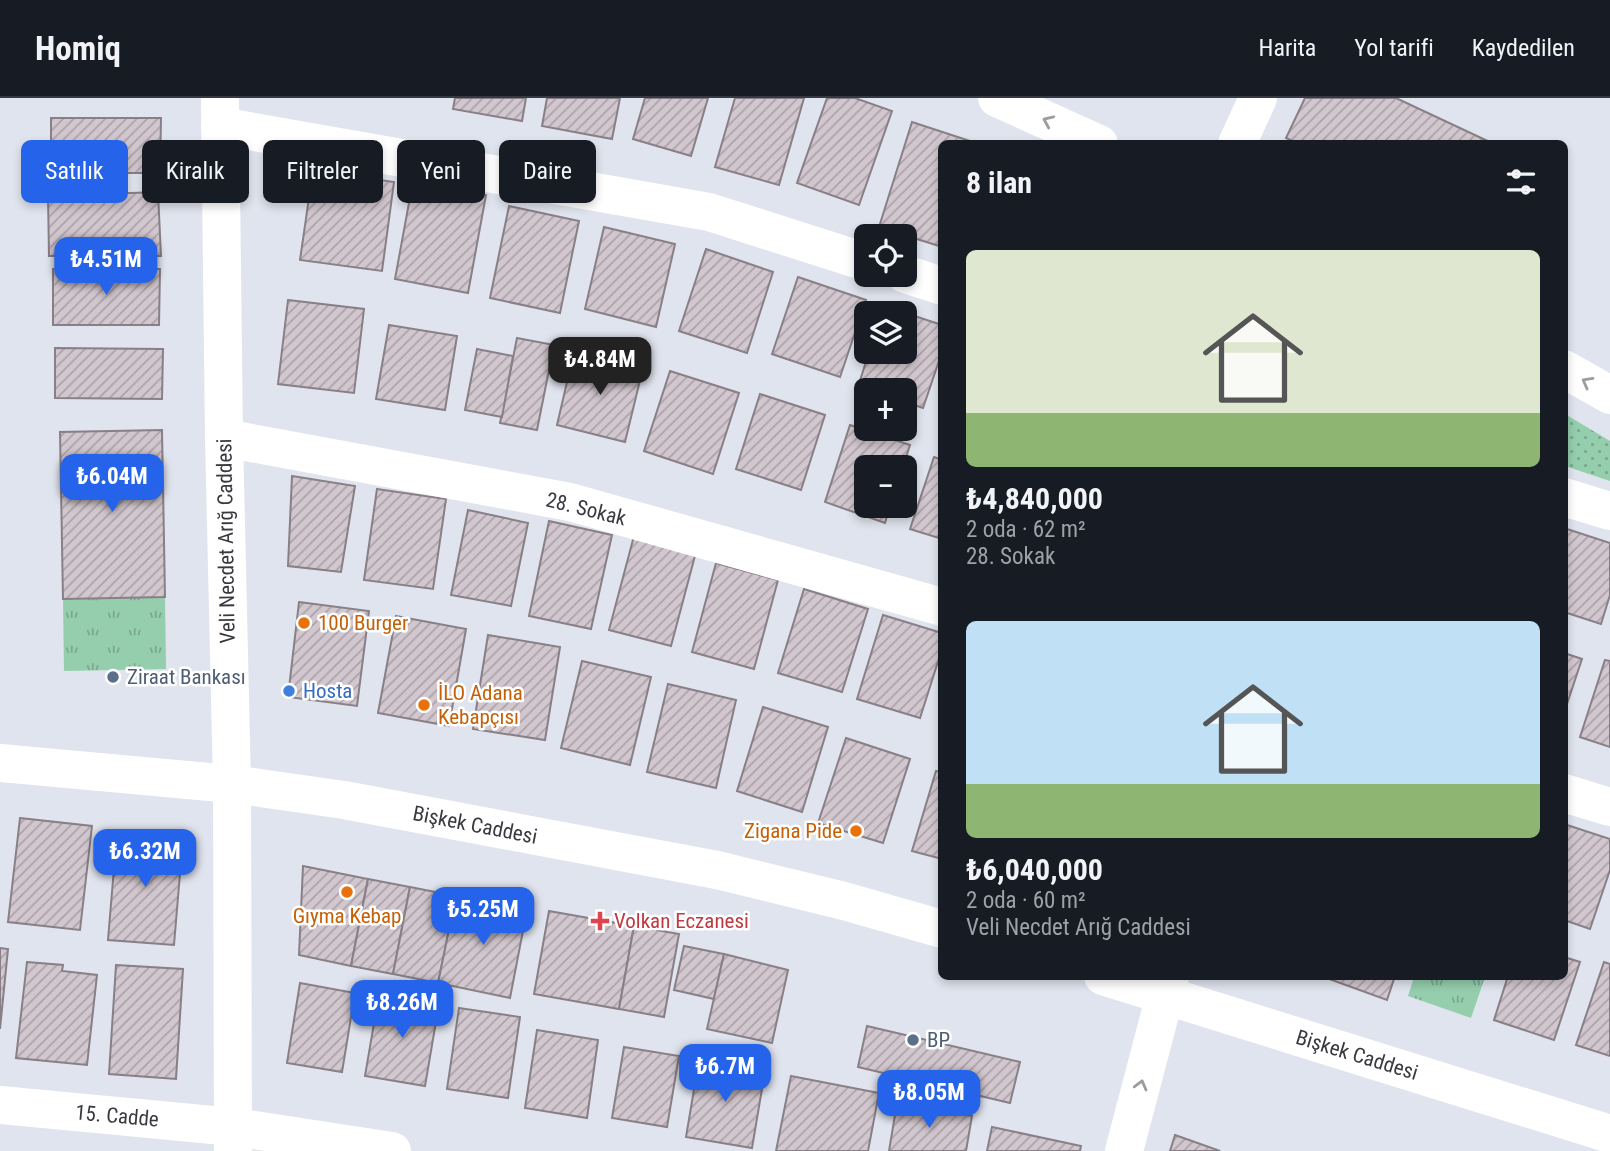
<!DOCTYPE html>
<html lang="tr">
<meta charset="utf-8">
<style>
:root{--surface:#171b24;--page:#20242c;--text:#f1f3f6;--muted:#9ea1a6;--line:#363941;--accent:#2563eb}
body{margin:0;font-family:"Roboto Condensed",sans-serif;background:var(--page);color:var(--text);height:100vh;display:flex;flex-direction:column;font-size:26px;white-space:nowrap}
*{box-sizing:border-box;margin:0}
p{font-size:23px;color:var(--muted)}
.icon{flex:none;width:38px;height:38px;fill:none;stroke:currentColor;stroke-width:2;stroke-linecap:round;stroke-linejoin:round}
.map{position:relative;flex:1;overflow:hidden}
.panel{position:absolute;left:938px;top:42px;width:630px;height:840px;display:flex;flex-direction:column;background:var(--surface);border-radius:10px;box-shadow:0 4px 10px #0003}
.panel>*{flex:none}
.guide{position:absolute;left:21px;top:42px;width:665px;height:63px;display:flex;gap:14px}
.controls{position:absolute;left:854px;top:126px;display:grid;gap:14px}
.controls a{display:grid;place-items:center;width:63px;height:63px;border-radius:10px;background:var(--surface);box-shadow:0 4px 10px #0003;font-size:35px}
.price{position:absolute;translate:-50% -60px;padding:0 16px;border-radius:14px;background:var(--accent);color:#fff;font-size:23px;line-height:46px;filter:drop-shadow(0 2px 4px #0008)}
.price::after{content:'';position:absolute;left:50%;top:42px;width:21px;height:16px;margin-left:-10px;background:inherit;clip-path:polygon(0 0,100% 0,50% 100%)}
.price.active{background:#222;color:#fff}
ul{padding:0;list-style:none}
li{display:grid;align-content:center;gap:14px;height:371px;padding:0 28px}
li span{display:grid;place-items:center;height:217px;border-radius:10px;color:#555}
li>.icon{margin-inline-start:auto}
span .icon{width:126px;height:126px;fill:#fffc;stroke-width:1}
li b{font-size:30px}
h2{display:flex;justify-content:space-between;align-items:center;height:84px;padding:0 28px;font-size:30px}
.tag{padding:0 24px;border-radius:10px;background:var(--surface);box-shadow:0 4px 10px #0003;font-size:24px;line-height:63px}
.tag.active{background:var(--accent);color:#fff}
header{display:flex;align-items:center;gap:42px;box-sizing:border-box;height:98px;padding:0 35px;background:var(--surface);border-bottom:2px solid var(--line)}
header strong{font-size:33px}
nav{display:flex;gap:38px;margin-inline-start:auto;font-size:24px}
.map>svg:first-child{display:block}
.grass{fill:url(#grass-tufts)}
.park{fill:url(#park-dots)}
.building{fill:url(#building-hatch);stroke:#897f86;stroke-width:2}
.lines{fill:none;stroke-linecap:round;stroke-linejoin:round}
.minor{stroke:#fff;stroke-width:38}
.oneway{stroke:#9c9c9f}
.food-dot{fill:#e8710a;stroke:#fff;stroke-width:2.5}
.service-dot{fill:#5c6f8a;stroke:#fff;stroke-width:2.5}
.shop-dot{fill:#3f7fe0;stroke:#fff;stroke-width:2.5}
.health-dot{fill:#e0444e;stroke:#fff;stroke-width:2.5}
.labels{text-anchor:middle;stroke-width:5;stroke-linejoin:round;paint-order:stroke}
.street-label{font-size:21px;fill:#393a3f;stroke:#fff}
.food-label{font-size:21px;fill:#c56008;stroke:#fff;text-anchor:start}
.service-label{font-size:21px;fill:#4e5e75;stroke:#fff;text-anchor:start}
.shop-label{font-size:21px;fill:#366cbe;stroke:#fff;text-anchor:start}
.health-label{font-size:21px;fill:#be3a42;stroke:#fff;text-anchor:start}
</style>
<header>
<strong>Homiq</strong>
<nav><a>Harita</a><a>Yol tarifi</a><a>Kaydedilen</a></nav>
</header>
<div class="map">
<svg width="1610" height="1053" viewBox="0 0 1610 1053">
<defs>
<pattern id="grass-tufts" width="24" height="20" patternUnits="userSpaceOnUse" patternTransform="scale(1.75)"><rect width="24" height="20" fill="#94cead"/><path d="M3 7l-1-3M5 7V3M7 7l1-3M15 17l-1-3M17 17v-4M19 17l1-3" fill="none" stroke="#7aa88e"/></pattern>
<pattern id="park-dots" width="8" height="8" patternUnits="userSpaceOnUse" patternTransform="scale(1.75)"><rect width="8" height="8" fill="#94cead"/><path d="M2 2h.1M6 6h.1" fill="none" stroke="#7aa88e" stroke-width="1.8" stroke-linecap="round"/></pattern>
<pattern id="building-hatch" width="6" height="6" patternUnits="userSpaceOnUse" patternTransform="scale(1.75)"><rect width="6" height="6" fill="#d2c7ce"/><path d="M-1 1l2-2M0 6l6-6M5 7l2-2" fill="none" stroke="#aba3a9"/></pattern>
</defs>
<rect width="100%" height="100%" fill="#e0e4ee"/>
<g class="grass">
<path d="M165 499 166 571 64 573 63 501Z"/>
<path d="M1414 879V878L1485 879 1471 920 1408 898Z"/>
</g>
<path class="park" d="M1565 316 1610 343V383L1565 368Z"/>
<g class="building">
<path d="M455 0H526L522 23 453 11Z"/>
<path d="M547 0H620L612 41 542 28Z"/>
<path d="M645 0H708L691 58 633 41Z"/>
<path d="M735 0H804L779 87 715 69Z"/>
<path d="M827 0H855L892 13 859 107 797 85Z"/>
<path d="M1305 0H1396L1494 46H1299L1286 40Z"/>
<path d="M51 20H161L160 75H51Z"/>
<path d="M912 24 973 44 942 46V140L939 148 879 129Z"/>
<path d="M313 72 394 84 382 173 300 162Z"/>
<path d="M413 83 486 97 468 195 395 181Z"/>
<path d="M158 94 161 158H49L48 98Z"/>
<path d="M509 108 579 123 560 215 490 200Z"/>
<path d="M604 129 675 146 656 229 585 211Z"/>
<path d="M706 151 773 174 747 255 679 233Z"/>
<path d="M53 171H160L159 227H53Z"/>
<path d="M798 179 866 202 840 279 772 256Z"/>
<path d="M288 202 364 211 354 295 278 286Z"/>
<path d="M884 208 942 227V254L923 310 905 304V292H869L858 289 869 254H905V215H881Z"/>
<path d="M389 227 457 238 445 312 376 301Z"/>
<path d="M517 240 554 247 537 332 500 325Z"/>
<path d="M55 250 163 251 162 301 55 300Z"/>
<path d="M477 251 513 258 502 319 465 312Z"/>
<path d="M574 254 643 270 625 344 557 327Z"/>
<path d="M670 273 739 295 713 376 644 353Z"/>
<path d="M760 296 825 317 801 392 736 371Z"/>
<path d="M850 327 910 347 903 369H866V408H890L885 425 825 404Z"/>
<path d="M162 332 165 499 63 501 60 334Z"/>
<path d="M934 359 942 362V441L910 431Z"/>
<path d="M292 378 355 388 341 474 288 468Z"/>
<path d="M377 391 446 401 433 491 364 482Z"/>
<path d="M468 412 528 425 511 508 451 497Z"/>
<path d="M549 423 612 437 591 531 529 518Z"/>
<path d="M1564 430 1610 445V497L1601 526 1564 514Z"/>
<path d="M634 438 696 454 671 548 609 532Z"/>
<path d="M716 465 778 482 754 571 692 554Z"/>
<path d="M804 491 868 511 842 594 778 575Z"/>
<path d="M299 504 369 513 357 608 288 599Z"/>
<path d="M883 517 942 535V551L920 620 857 601Z"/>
<path d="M396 518 466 531 449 628 378 615Z"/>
<path d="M488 537 560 549 545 642 473 631Z"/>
<path d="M1564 555 1582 561 1564 615Z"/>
<path d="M1605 562 1610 563V649L1580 639Z"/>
<path d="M582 563 651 579 630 667 561 650Z"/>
<path d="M668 586 736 602 716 690 647 674Z"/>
<path d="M763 609 828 629 802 714 737 693Z"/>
<path d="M846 640 910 661 883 745 818 725Z"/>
<path d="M936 673 942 674V761L912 753Z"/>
<path d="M20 720 92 728 80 832 8 824Z"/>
<path d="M1564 726 1610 741V772L1590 831 1564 822Z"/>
<path d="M117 734 183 740 174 847 108 842Z"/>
<path d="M303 768 368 781 351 868 299 857Z"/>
<path d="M368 781 410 789 393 876 351 868Z"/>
<path d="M410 789 456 798 438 885 393 876Z"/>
<path d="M456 798 527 812 510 900 438 885Z"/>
<path d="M549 813 634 828 619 911 534 896Z"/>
<path d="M634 828 679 836 664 919 619 911Z"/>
<path d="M684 848 724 856 714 901 674 892Z"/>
<path d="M0 850 8 851 0 931Z"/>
<path d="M724 856 788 872 772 945 707 931Z"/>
<path d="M1564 859 1580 864 1554 942 1494 922 1508 878H1564Z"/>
<path d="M27 864 63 867 62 873 97 877 87 967 16 960Z"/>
<path d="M1604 864 1610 866V958L1576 947Z"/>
<path d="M116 867 183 871 176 981 109 976Z"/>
<path d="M1321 878H1395L1387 902Z"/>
<path d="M300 885 355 895 342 974 287 965Z"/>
<path d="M379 896 439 906 425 988 365 978Z"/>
<path d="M459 910 520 919 508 1000 447 991Z"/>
<path d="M867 928 1020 964 1010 1005 858 969Z"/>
<path d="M537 932 598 942 587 1020 525 1010Z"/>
<path d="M624 949 679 958 667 1029 612 1020Z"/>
<path d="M699 962 765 973 752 1050 686 1039Z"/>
<path d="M791 978 879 995 868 1053H776Z"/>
<path d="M897 1005 972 1018 966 1053H889Z"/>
<path d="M992 1029 1081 1048 1080 1053H987Z"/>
<path d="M1175 1037 1220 1053H1170Z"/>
</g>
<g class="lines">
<g class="minor">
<path d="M220 0 224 340 232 686 233 1053"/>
<path d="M997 0 1099 46"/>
<path d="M220 28 709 114 866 164"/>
<path d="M1237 46 1258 0"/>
<path d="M905 176 942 188"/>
<path d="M1564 271 1610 297"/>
<path d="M224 340 570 404 942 509"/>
<path d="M1564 399 1610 413"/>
<path d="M0 665 232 686 344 702 717 772 844 803 942 831"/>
<path d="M1564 695 1610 709"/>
<path d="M1103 878 1610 1036"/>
<path d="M0 1007 234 1029 392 1053"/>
<path d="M1124 1053 1170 878"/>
</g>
</g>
<defs><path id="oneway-chevron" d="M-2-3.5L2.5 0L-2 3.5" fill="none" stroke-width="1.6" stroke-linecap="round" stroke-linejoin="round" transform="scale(1.75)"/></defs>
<g class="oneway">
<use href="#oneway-chevron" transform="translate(1048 23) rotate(-156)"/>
<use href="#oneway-chevron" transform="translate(1587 284) rotate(-151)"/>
<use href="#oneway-chevron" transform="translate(1141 987) rotate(-75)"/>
</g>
<g class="food-dot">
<circle cx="304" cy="525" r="7"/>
<circle cx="424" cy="607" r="7"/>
<circle cx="856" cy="733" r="7"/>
<circle cx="347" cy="794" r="7"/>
</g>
<g class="service-dot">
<circle cx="113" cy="579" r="7"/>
<circle cx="913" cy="942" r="7"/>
</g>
<circle class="shop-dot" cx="289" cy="593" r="7"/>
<path class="health-dot" d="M596.5 812.5h7v7h7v7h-7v7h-7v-7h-7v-7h7z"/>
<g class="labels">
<g class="street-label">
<text transform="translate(586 411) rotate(14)" y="7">28. Sokak</text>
<text transform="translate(226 443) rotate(-91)" y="7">Veli Necdet Arığ Caddesi</text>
<text transform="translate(475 727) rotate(11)" y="7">Bişkek Caddesi</text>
<text transform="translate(1357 957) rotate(17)" y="7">Bişkek Caddesi</text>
<text transform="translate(117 1018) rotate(5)" y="7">15. Cadde</text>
</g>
<g class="food-label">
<text x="318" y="532">100 Burger</text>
<text x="438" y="602">İLO Adana<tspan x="438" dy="24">Kebapçısı</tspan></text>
<text x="842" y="740" text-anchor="end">Zigana Pide</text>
<text x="347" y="825" text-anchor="middle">Gıyma Kebap</text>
</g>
<g class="service-label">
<text x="127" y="586">Ziraat Bankası</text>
<text x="927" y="949">BP</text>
</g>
<g class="shop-label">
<text x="303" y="600">Hosta</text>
</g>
<g class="health-label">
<text x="614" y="830">Volkan Eczanesi</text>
</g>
</g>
</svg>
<div class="controls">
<a><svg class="icon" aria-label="locate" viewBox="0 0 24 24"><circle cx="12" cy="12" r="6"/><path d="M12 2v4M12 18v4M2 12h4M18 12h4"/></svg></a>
<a><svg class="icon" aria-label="layers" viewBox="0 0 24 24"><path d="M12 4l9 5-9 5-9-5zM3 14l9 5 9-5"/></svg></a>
<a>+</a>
<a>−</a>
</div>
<b class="price" style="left:106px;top:199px">₺4.51M</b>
<b class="price active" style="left:600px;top:299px">₺4.84M</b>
<b class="price" style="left:112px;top:416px">₺6.04M</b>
<b class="price" style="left:145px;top:791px">₺6.32M</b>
<b class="price" style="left:483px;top:849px">₺5.25M</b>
<b class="price" style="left:402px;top:942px">₺8.26M</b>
<b class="price" style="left:725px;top:1006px">₺6.7M</b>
<b class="price" style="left:929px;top:1032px">₺8.05M</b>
<div class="guide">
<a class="tag active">Satılık</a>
<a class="tag">Kiralık</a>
<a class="tag">Filtreler</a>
<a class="tag">Yeni</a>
<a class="tag">Daire</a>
</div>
<section class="panel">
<h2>8 ilan<svg class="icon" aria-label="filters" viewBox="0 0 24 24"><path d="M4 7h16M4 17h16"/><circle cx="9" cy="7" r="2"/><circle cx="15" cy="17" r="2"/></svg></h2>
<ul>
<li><span style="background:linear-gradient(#dfe7d0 75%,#8fb573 0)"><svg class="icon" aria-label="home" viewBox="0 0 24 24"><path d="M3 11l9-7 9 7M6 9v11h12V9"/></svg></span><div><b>₺4,840,000</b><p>2 oda · 62 m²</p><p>28. Sokak</p></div></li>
<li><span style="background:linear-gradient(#bfe0f5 75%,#8fb573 0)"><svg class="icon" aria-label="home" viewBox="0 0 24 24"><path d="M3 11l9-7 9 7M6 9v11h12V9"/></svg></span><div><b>₺6,040,000</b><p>2 oda · 60 m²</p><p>Veli Necdet Arığ Caddesi</p></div></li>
</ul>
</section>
</div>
